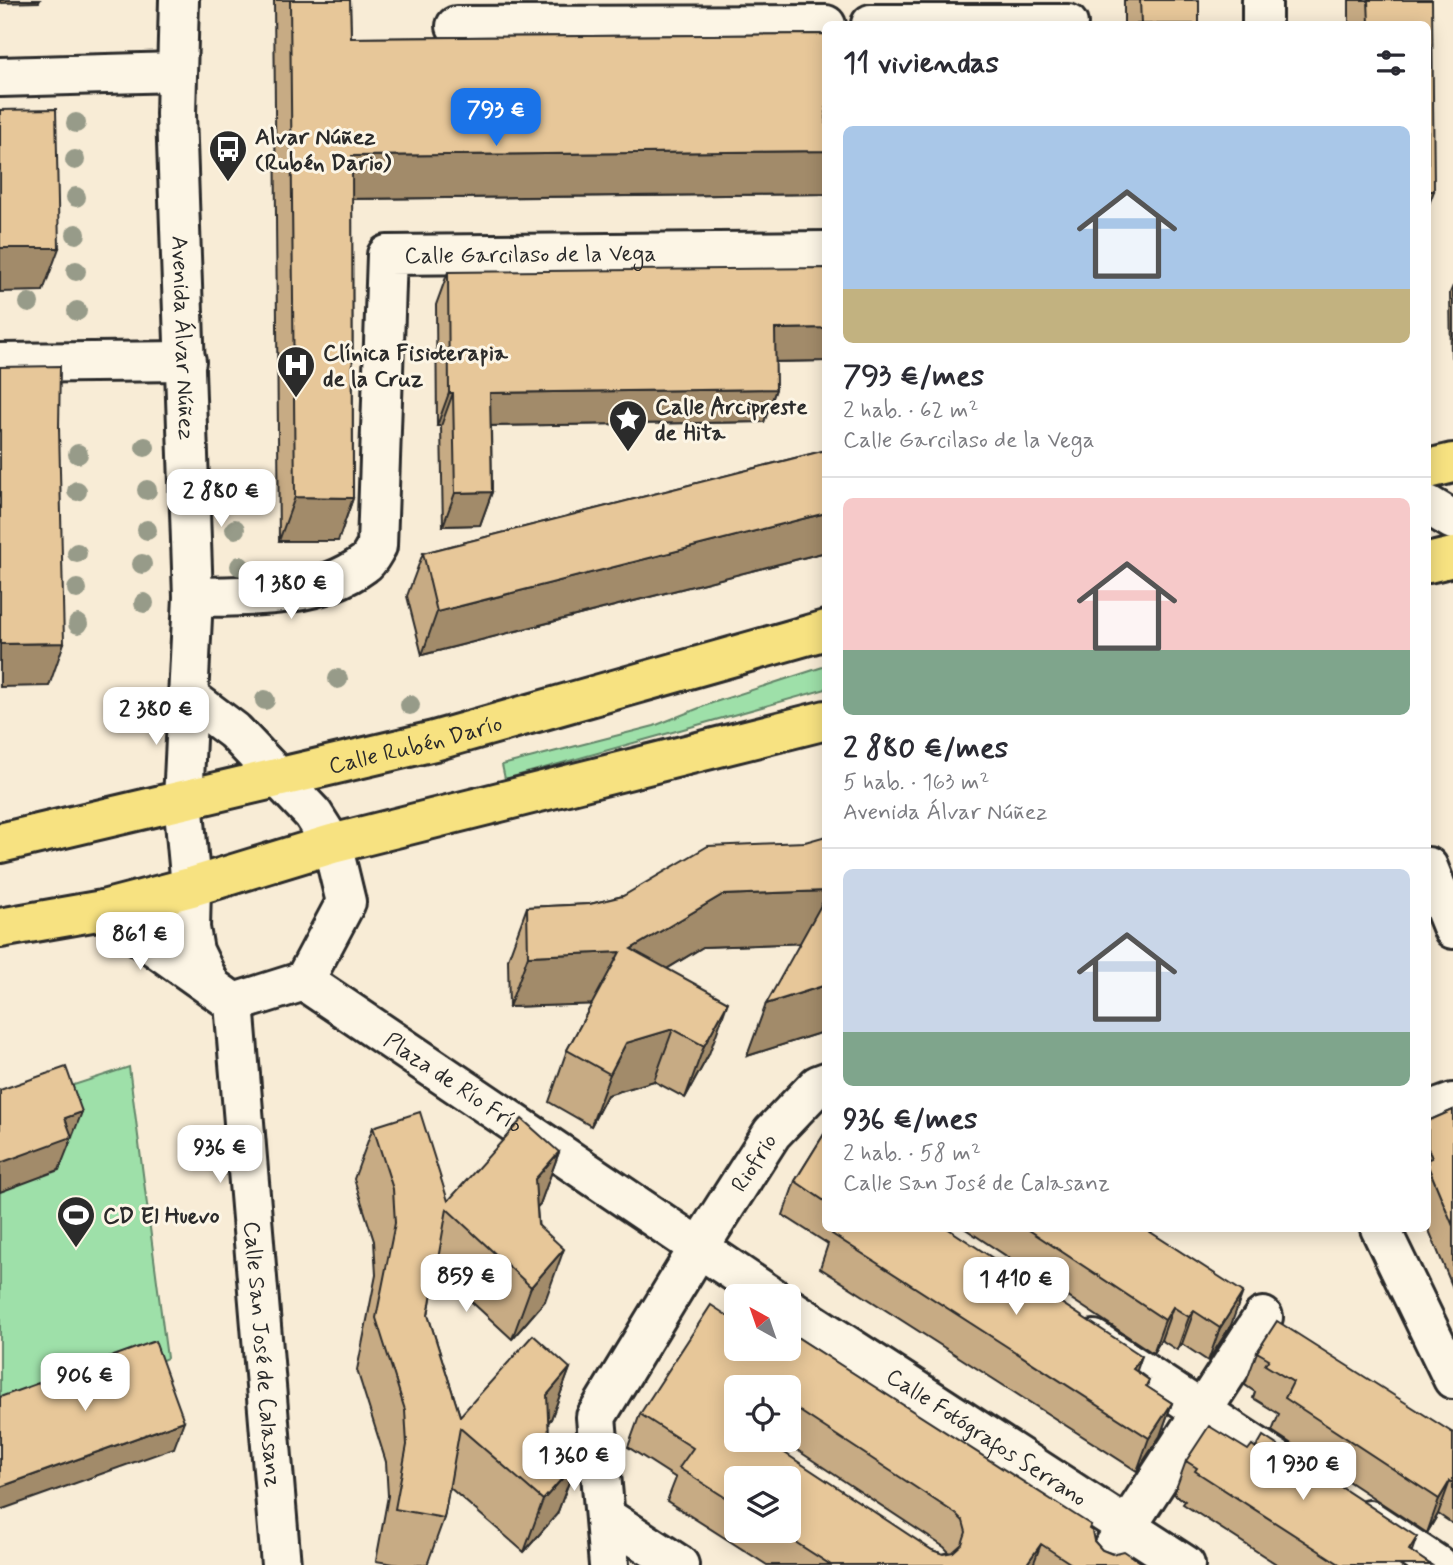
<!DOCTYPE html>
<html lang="es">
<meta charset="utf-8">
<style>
:root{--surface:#fff;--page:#f2f2f3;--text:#2b2b33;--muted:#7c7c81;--line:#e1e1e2;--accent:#1a73e8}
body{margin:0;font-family:Mynerve,sans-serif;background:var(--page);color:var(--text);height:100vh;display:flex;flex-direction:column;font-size:26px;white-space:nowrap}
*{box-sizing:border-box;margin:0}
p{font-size:23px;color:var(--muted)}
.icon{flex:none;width:38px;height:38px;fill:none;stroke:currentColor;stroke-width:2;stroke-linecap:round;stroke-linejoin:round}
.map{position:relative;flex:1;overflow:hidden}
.panel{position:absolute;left:822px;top:21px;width:609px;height:1211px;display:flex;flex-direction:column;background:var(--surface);border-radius:10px;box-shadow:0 4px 18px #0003}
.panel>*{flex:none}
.needle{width:46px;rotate:320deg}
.tools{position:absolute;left:724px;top:1284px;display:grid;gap:14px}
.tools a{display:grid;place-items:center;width:77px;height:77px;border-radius:10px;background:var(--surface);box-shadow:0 4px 18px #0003;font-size:35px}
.price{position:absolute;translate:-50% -60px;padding:0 16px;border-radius:14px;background:#fff;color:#222;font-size:23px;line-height:46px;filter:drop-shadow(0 2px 4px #0008)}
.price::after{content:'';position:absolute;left:50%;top:42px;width:21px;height:16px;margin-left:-10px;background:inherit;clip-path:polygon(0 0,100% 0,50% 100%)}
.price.on{background:var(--accent);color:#fff}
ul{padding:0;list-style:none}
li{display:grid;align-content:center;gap:14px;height:371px;padding:0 21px}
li+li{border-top:2px solid var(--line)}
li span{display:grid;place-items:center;height:217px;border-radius:10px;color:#555}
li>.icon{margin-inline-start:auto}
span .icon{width:126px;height:126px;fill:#fffc;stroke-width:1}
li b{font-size:30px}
h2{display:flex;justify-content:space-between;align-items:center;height:84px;padding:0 21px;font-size:30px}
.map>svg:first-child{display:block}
.green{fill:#9ee0a9;stroke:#64866a;stroke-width:2}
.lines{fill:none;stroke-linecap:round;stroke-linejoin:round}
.street-casing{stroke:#2b2b2b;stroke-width:44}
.primary-casing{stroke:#2b2b2b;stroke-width:44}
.street{stroke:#fcf5e5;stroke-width:38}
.primary{stroke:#f7e281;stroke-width:38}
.tree{fill:#979b89}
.wall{fill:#c7ab84;stroke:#2b2b2b;stroke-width:2;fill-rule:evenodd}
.shaded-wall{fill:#a28b6b;stroke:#2b2b2b;stroke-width:2}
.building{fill:#e7c799;stroke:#2b2b2b;stroke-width:2;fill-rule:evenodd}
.labels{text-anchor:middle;stroke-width:6;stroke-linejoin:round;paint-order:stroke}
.poi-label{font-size:23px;font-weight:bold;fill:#2b2b2b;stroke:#fcf5e5;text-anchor:start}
.street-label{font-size:23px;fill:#2b2b2b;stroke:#fcf5e5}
</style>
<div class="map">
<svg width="1453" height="1565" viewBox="0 0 1453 1565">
<rect width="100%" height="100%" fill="#f8ecd6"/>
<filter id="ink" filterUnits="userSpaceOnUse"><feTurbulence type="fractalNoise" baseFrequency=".0143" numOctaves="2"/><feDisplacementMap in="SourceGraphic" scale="14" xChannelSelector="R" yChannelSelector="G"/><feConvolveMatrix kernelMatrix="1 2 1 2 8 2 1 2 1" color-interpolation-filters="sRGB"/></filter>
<g filter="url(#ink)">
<g class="green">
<path d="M826 666V689L505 779 502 765 654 726 712 703Z"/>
<path d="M129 1067 167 1358 146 1368 0 1420V1109Z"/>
</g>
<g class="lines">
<defs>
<g id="street">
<path id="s1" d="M179 0 176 114 193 597 183 800 191 887 190 928 194 951 211 986"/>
<path d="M871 24H1068"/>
<path d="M1262 24V0"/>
<path d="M456 26 826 25"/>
<path d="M0 77 177 72"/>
<path d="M0 363 186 361"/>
<path d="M1428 505 1453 520"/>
<path id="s2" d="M193 597C249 596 317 599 364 564 370 560 373 552 377 546L387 255 826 251"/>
<path d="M189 697 234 731 313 814 332 844 346 902 304 981"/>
<path d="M1428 867 1453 929"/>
<path id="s3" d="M103 910 234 1003 281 1565"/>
<path id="s4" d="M234 1003 304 981 772 1297"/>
<path d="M1428 1112 1453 1103"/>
<path d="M1380 1228 1453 1379"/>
<path id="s5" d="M789 1308 1185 1565"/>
<path d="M1094 1340 1301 1476"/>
<path d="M607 1518 679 1565"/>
<path d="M1369 1520 1437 1565"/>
<path id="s6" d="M609 1565 596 1417 698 1249 772 1133 818 1085 826 1082"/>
<path d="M1102 1565 1263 1317"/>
</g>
<g id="primary">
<path d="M1428 469 1453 463"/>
<path d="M1428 563 1453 557"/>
<path id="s7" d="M0 843 434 741 826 630"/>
<path d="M0 928 103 910 191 887 332 844 826 720"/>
</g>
</defs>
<use href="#street" class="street-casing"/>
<use href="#primary" class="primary-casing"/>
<use href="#street" class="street"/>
<use href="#primary" class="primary"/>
</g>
<g class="tree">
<circle cx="76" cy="123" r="10"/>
<circle cx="75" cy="160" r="10"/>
<circle cx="76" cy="197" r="10"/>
<circle cx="76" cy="234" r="10"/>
<circle cx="76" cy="271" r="10"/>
<circle cx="29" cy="303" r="10"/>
<circle cx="77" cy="311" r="10"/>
<circle cx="145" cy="447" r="10"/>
<circle cx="78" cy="454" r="10"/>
<circle cx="147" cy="490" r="10"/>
<circle cx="77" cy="491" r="10"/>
<circle cx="235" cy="529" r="10"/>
<circle cx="147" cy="530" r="10"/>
<circle cx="77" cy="553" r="10"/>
<circle cx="142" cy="564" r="10"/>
<circle cx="240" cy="566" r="10"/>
<circle cx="77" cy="589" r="10"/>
<circle cx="144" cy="603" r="10"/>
<circle cx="78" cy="624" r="10"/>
<circle cx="338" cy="679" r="10"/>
<circle cx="265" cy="700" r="10"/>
<circle cx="410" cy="705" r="10"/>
</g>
<g class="wall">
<path d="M274 0H350L351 38 826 34V194L352 199 353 498 338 541H279Z"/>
<rect x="1124" y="0" width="75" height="24"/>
<path d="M1349 0H1432L1428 24H1349Z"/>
<path d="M448 272 826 361 775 362 776 389 764 422 491 426 492 492 480 525 443 526 441 426H437L436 305Z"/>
<path d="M1453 286V357H1451L1450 293Z"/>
<path d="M826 450V552L422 655 407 596 423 553Z"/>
<path d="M805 842 826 1031 747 1056 800 943 703 947 667 969 709 1054 685 1098 654 1081 607 1095 591 1126 549 1102 567 1050 592 1004 509 1007 508 959 527 907 590 904 623 896Z"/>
<path d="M1453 1110V1288L1428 1228V1121Z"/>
<path d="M373 1127 448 1201 559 1152 540 1204 537 1207 545 1301 512 1339 436 1269 428 1315 460 1416 570 1368 551 1419 548 1423 549 1439 576 1463 557 1514 524 1552 449 1487 444 1518 427 1565H399L376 1561 388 1496 386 1462 357 1370 376 1275 374 1241 354 1179Z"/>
<path d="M826 1131V1228H947L1149 1380 1147 1387 1172 1403 1160 1436 1137 1471 820 1268 828 1244 783 1215 795 1181Z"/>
<path d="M964 1228H1144L1231 1325 1208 1361 1182 1344 1177 1350 1161 1340 1153 1353Z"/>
<path d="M737 1349 1091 1525 1089 1529 1094 1541 1102 1550 1145 1565H767L667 1501 676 1478 628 1447 640 1414ZM737 1388H789V1440H782L944 1547 949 1552 943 1554 932 1550 737 1440ZM737 1479 789 1531H737Z"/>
<path d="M1257 1352 1453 1433V1524L1438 1514 1427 1533 1272 1431 1279 1414 1253 1398 1255 1392 1245 1385Z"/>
<path d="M1186 1461 1411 1552 1431 1565H1278L1183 1504 1185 1501 1174 1494Z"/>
</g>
<g class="shaded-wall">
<path d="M0 0H40L39 2 0 3Z"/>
<path d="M826 151V194L336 199 352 156Z"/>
<path d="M1428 191H1434L1428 207Z"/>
<path d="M0 248H59L43 291 0 292Z"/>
<path d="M826 328V361L763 362 775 329Z"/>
<path d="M776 389 764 422 478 426 490 393Z"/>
<path d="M449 393H453L441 426H437Z"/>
<path d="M492 492 480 525 443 526 455 493Z"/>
<path d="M295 497 353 498 338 541H279Z"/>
<path d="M826 513V552L422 655 437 612Z"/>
<path d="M64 643 49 686 0 687V644Z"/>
<path d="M826 891V898L810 943 703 947 613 1001 631 949 722 895Z"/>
<path d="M620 952 602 1004 509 1007 528 956Z"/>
<path d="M826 985V1031L747 1056 766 1004Z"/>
<path d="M728 1002 709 1054 685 1098 704 1046Z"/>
<path d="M673 1029 654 1081 607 1095 591 1126 610 1074 626 1043Z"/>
<path d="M82 1112 59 1170 0 1192V1163L65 1118Z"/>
<path d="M559 1152 540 1204 516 1231 535 1179Z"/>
<path d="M564 1249 545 1301 512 1339 531 1287Z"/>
<path d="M1243 1292 1231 1325 1208 1361 1220 1328Z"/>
<path d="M1173 1307 1161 1340 1153 1353 1165 1320Z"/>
<path d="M1194 1311 1182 1344 1177 1350 1189 1317Z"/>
<path d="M1142 1356 1130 1390 1133 1369Z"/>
<path d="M570 1368 551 1419 528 1446 547 1395Z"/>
<path d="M737 1394V1420L723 1429 736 1395Z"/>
<path d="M1172 1403 1160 1436 1137 1471 1149 1438Z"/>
<path d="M184 1421 174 1448 0 1510V1487Z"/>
<path d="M576 1463 557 1514 524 1552 543 1500Z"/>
<path d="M1450 1481 1438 1514 1427 1533 1439 1499Z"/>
<path d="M1417 1537 1407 1565 1409 1550Z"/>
<path d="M1041 1544 1033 1565H1026Z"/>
</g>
<g class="building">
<path d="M290 0H350L351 38 826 34V151L352 156 353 498 295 497Z"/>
<path d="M1140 0H1199V24H1141Z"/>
<path d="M1368 0H1432L1434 191H1428V24H1369Z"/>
<path d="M56 109 59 248H0V110Z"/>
<path d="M826 268V328L775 329 776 389 490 393 492 492 455 493 453 393H449L448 272Z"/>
<path d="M60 366 59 428 64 643 0 644V367Z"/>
<path d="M826 450V513L437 612 423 553Z"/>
<path d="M826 836V891L722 895 631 949 728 1002 704 1046 673 1029 626 1043 610 1074 567 1050 620 952 528 956 527 907 590 904 623 896 708 846 805 842Z"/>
<path d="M826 896V985L766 1004Z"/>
<path d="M66 1067 82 1112 65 1118 72 1137 0 1163V1090Z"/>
<path d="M1453 1110V1226L1428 1166V1159L1432 1158 1428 1148V1121Z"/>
<path d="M420 1112 448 1201 522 1119 559 1152 535 1179 538 1225 564 1249 531 1287 447 1209 428 1315 460 1416 533 1335 570 1368 547 1395 549 1439 576 1463 543 1500 460 1428 444 1518 395 1509 407 1445 405 1410 376 1318 395 1223 393 1189 373 1127Z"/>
<path d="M826 1131V1202L795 1181Z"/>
<path d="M836 1228H947L1142 1356 1133 1369 1149 1380 1146 1386 1172 1403 1149 1438 832 1234Z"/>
<path d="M1026 1228H1144L1243 1292 1220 1328 1194 1311 1189 1317 1173 1307 1165 1320Z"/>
<path d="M711 1305 737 1322V1349H789V1332L1091 1525 1089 1529 1092 1531 1094 1541 1102 1550 1112 1554 1124 1551 1145 1565H1073L1041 1544 1026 1565H831L778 1531H789V1479H737V1505L679 1468 693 1448 640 1414ZM756 1385 764 1388H789V1404L956 1514 963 1521 966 1532 962 1544 953 1552 943 1554 932 1550 765 1440H737V1419L734 1416 732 1405 737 1394V1388H744Z"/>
<path d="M1277 1321 1453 1433V1483L1450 1481 1439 1499 1285 1398 1293 1382 1265 1365 1269 1359 1257 1352Z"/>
<path d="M155 1341 184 1421 0 1487V1397Z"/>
<path d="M1209 1426 1248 1450 1252 1445 1256 1448 1263 1436 1417 1537 1409 1550 1431 1565H1341L1195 1471 1197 1468 1186 1461Z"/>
</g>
</g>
<defs>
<symbol id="bus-pin" viewBox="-11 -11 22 30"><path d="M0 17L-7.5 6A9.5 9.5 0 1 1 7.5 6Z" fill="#2b2b2b" stroke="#fcf5e5"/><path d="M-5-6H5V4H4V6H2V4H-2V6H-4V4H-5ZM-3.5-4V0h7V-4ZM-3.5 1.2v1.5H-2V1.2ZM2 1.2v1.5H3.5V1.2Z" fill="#fff"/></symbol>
<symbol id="hospital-pin" viewBox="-11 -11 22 30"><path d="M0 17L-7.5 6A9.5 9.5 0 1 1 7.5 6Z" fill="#2b2b2b" stroke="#fcf5e5"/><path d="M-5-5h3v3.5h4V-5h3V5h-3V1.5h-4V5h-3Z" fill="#fff"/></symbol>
<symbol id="sight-pin" viewBox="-11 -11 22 30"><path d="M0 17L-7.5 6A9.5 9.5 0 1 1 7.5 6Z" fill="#2b2b2b" stroke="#fcf5e5"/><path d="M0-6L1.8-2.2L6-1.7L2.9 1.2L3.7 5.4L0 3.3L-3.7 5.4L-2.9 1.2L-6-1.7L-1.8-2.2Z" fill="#fff"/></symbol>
<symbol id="stadium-pin" viewBox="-11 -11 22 30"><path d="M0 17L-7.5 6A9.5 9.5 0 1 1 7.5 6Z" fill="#2b2b2b" stroke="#fcf5e5"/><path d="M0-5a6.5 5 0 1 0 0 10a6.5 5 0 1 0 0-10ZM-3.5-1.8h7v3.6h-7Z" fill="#fff"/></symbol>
</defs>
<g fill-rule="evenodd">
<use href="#bus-pin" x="206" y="127" width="44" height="60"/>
<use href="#hospital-pin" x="274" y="343" width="44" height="60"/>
<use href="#sight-pin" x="606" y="397" width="44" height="60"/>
<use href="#stadium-pin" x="54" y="1193" width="44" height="60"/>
</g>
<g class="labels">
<g class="poi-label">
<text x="255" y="144">Alvar Núñez<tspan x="255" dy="26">(Rubén Dario)</tspan></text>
<text x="323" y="360">Clínica Fisioterapia<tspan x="323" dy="26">de la Cruz</tspan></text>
<text x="655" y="414">Calle Arcipreste<tspan x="655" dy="26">de Hita</tspan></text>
<text x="103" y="1223">CD El Huevo</text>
</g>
<g class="street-label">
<text dy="8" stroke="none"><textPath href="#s2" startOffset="634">Calle Garcilaso de la Vega</textPath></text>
<text dy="8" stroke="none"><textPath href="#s1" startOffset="338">Avenida Álvar Núñez</textPath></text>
<text dy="8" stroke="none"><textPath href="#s7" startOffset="427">Calle Rubén Darío</textPath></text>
<text dy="8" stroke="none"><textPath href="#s4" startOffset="254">Plaza de Río Frío</textPath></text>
<text dy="8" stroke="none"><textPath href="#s6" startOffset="448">Riofrio</textPath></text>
<text dy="8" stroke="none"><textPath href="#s3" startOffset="513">Calle San José de Calasanz</textPath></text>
<text dy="8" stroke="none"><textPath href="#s5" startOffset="236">Calle Fotógrafos Serrano</textPath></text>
</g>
</g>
</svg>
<div class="tools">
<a><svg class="needle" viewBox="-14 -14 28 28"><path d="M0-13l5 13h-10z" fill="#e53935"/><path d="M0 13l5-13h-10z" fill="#7c7c81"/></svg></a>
<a><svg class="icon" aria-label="locate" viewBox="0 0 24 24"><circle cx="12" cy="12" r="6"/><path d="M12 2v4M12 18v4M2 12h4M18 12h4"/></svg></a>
<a><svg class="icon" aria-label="layers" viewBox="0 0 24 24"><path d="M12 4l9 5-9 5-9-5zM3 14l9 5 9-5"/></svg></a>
</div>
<b class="price on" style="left:496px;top:148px">793 €</b>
<b class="price" style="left:221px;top:529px">2 880 €</b>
<b class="price" style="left:291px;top:621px">1 380 €</b>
<b class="price" style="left:156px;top:747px">2 380 €</b>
<b class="price" style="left:140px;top:972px">861 €</b>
<b class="price" style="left:220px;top:1185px">936 €</b>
<b class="price" style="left:466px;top:1314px">859 €</b>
<b class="price" style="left:1016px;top:1317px">1 410 €</b>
<b class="price" style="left:85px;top:1413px">906 €</b>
<b class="price" style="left:574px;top:1493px">1 360 €</b>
<b class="price" style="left:1303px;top:1502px">1 930 €</b>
<section class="panel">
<h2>11 viviendas<svg class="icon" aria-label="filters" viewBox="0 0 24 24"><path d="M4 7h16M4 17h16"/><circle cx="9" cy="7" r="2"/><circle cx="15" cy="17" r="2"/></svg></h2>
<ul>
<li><span style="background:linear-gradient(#a9c7e8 75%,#c2b280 0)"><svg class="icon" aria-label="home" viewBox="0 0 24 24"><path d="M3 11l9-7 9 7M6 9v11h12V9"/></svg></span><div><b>793 €/mes</b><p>2 hab. · 62 m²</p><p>Calle Garcilaso de la Vega</p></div></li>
<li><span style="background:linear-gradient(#f6c9c9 70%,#7fa58c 0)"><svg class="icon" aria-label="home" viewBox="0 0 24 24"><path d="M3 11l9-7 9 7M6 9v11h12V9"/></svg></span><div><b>2 880 €/mes</b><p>5 hab. · 163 m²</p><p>Avenida Álvar Núñez</p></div></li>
<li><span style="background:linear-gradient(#c9d6e8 75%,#7fa58c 0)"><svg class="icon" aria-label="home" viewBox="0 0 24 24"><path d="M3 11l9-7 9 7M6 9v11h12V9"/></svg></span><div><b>936 €/mes</b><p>2 hab. · 58 m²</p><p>Calle San José de Calasanz</p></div></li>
</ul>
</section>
</div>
